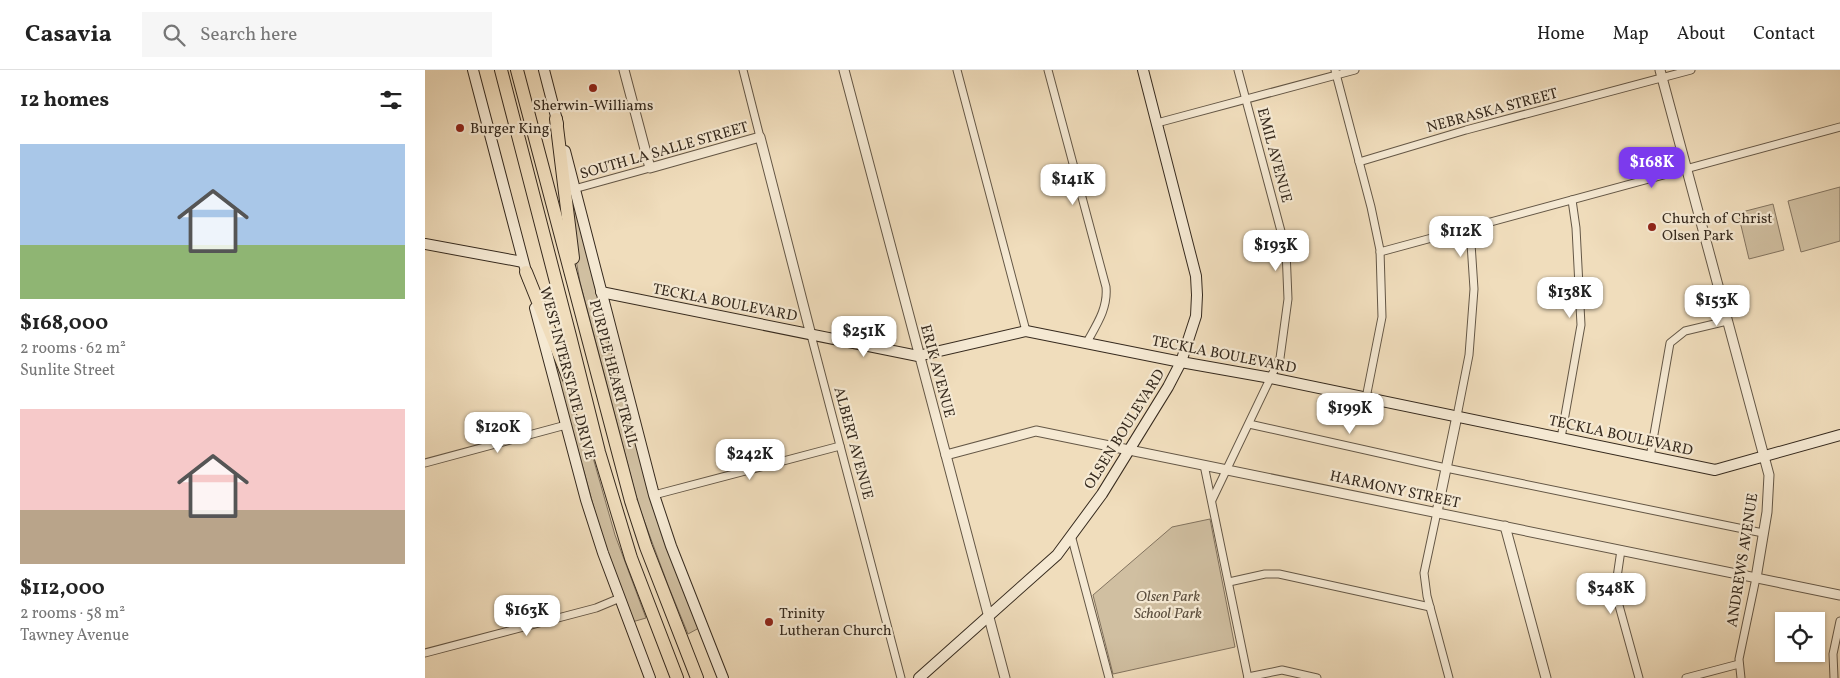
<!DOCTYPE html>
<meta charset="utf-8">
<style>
:root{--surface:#fff;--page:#f6f6f6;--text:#222;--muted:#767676;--line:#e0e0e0;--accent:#7c3aed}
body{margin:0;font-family:Vollkorn,serif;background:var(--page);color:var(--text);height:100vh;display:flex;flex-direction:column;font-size:19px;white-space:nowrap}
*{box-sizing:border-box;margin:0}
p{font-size:16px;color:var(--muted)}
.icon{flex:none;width:28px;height:28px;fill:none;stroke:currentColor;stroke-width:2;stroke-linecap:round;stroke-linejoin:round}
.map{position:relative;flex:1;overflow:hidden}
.sheet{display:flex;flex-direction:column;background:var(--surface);width:425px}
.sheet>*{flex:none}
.tools{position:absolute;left:1350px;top:542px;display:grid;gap:10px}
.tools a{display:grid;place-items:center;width:50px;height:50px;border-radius:0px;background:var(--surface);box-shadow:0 1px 4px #0004;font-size:25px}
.price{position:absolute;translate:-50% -42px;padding:0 11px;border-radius:10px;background:#fff;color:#222;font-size:16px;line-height:32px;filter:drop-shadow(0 1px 2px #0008)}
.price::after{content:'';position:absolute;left:50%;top:30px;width:15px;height:11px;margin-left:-8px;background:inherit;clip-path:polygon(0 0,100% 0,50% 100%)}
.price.current{background:var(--accent);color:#fff}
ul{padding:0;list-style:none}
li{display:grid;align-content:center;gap:10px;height:265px;padding:0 20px}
li span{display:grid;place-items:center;height:155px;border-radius:0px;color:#555}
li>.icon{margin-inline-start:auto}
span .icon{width:90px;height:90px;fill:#fffc;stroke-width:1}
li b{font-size:21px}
h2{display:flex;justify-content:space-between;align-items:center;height:60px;padding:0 20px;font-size:21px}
header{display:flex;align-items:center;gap:30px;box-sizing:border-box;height:70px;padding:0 25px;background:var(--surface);border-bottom:1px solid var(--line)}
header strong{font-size:24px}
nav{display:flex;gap:28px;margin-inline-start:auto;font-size:18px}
.search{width:350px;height:45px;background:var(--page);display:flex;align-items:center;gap:12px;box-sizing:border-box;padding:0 18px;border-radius:0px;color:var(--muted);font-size:19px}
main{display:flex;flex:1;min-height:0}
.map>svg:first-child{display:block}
.green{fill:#d0bfa1;stroke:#837460}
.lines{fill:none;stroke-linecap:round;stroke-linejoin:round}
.minor-casing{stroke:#645746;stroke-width:9}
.tertiary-casing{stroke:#645746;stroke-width:11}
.secondary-casing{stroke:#362a1e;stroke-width:12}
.motorway-casing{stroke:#362a1e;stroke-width:14}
.minor{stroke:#f5e9d3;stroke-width:7}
.tertiary{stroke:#f5e9d3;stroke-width:9}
.secondary{stroke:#f5e9d3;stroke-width:10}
.motorway{stroke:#f0ddbc;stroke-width:12}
.poi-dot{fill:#8f2418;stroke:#f5e9d3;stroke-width:2}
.labels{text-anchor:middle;stroke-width:4.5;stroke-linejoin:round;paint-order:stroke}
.poi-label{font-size:15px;fill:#362a1e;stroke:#f5e9d3;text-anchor:start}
.street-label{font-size:15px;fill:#362a1e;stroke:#f5e9d3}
.park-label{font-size:15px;font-style:italic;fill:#5c4f3f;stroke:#f5e9d3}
</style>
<header>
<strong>Casavia</strong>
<div class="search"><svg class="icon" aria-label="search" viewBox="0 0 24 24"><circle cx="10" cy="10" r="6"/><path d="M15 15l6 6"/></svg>Search here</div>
<nav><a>Home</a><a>Map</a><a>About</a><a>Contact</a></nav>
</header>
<main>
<section class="sheet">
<h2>12 homes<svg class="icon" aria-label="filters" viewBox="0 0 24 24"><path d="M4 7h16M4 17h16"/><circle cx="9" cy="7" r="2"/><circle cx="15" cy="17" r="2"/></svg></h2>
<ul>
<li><span style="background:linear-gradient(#a9c7e8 65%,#8fb573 0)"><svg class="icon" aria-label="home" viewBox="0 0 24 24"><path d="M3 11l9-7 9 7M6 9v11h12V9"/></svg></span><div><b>$168,000</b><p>2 rooms · 62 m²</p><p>Sunlite Street</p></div></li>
<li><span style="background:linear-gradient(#f6c9c9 65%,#b9a48a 0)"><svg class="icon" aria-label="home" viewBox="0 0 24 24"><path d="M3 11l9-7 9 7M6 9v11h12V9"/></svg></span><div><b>$112,000</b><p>2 rooms · 58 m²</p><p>Tawney Avenue</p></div></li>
</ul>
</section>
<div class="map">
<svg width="1415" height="608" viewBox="0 0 1415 608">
<rect width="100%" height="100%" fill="#f0ddbc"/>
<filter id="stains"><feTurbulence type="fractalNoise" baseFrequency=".004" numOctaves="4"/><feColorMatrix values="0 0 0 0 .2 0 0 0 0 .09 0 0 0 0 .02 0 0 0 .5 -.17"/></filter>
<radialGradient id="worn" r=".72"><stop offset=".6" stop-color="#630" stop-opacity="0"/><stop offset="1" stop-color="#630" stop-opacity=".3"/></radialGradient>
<g class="green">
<path d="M143 111 225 422 274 558 263 564 243 515 213 434 155 212 146 162Z"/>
<path d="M1415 117V171L1376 182 1363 131Z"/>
<path d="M1348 134 1359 180 1324 189 1313 143Z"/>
<path d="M122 267H125L157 349 190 465 221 548 207 552 180 478Z"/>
<path d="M785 449 810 577 688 604 668 525 747 457Z"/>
</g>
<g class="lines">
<defs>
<g id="minor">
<path d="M318 0 335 67"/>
<path d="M532 0 601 261"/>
<path d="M623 0 681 217C683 238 672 254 662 272"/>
<path d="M910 0 946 137 955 180 957 247 941 328"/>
<path d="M732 53 930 0"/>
<path d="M934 92 1041 60 1266 0"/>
<path d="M149 119 225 98"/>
<path d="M955 182 1415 57"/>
<path d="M386 265 476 608"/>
<path d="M1032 346 1044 285 1049 219 1045 158"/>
<path d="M824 354 1021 398 1338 463"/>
<path d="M1136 368 1156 255 1151 158 1147 130"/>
<path d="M1225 387 1245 273 1260 261 1302 251"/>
<path d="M0 393 141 355"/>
<path d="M779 395 823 608"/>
<path d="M229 425 415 376"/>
<path d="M787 430 855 288 863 229 861 180 813 0"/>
<path d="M1012 442 999 503 1002 526 1024 608"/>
<path d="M646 465 684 608"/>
<path d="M1196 480 1190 521 1214 608"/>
<path d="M804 512 840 504H854L1005 537"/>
<path d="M0 583 171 538 195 528"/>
<path d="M823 607 857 600 892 608"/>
<path d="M1261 608 1314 594"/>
<path d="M1316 608 1314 589 1331 508"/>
<path d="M1409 608 1408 584 1415 551"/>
</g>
<g id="tertiary">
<path d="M199 0 225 98 335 67 386 265"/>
<path d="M419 0 580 608"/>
<path d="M1235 0 1344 405 1342 442 1331 508"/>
<path d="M521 385 611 361 1415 525"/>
<path d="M1012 442 1032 346"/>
<path d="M1080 456 1121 608"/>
</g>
<g id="secondary">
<path d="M48 0 103 209"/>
<path d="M119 0 133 54"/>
<path d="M140 81 229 425 246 476 298 608"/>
<path d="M0 174 98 192"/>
<path d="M176 222 493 286 601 261 756 292 846 308 1290 400 1415 365"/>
<path d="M110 238 161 430 178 483 225 608"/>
<path d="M494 608 632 485 677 424 743 317 756 292 771 246 772 225 771 206 718 0"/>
</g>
<g id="motorway">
<path d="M76 0 145 266 174 382 206 488 252 608"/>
<path d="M92 0 206 431 221 477 272 608"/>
<path d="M131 49 148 188"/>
<path d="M101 202 157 341"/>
</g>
</defs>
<use href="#minor" class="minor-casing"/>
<use href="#tertiary" class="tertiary-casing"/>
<use href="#secondary" class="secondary-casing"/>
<use href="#motorway" class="motorway-casing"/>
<use href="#minor" class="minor"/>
<use href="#tertiary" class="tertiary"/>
<use href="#secondary" class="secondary"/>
<use href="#motorway" class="motorway"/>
</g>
<g class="poi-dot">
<circle cx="168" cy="18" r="5"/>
<circle cx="35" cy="58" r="5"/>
<circle cx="1227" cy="157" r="5"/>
<circle cx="344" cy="552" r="5"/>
</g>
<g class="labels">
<g class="poi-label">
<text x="168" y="40" text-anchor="middle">Sherwin-Williams</text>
<text x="45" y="63">Burger King</text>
<text x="1237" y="153">Church of Christ<tspan x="1237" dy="17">Olsen Park</tspan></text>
<text x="354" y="548">Trinity<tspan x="354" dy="17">Lutheran Church</tspan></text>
</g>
<g class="street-label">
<text transform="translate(1067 40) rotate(-15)" y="5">NEBRASKA STREET</text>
<text transform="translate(239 80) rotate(-16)" y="5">SOUTH LA SALLE STREET</text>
<text transform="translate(850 85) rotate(75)" y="5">EMIL AVENUE</text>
<text transform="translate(300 232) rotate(11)" y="5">TECKLA BOULEVARD</text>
<text transform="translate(799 284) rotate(11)" y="5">TECKLA BOULEVARD</text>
<text transform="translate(513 301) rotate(75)" y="5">ERIK AVENUE</text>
<text transform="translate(143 303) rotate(75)" y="5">WEST INTERSTATE DRIVE</text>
<text transform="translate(189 303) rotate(75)" y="5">PURPLE HEART TRAIL</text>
<text transform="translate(699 359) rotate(-58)" y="5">OLSEN BOULEVARD</text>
<text transform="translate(1196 365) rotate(12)" y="5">TECKLA BOULEVARD</text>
<text transform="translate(429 373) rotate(75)" y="5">ALBERT AVENUE</text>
<text transform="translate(970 419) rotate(12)" y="5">HARMONY STREET</text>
<text transform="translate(1317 490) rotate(-81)" y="5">ANDREWS AVENUE</text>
</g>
<g class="park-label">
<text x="743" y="531">Olsen Park<tspan x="743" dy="17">School Park</tspan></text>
</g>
</g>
<rect width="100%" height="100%" filter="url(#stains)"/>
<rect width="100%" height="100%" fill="url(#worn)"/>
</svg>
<div class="tools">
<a><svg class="icon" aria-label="locate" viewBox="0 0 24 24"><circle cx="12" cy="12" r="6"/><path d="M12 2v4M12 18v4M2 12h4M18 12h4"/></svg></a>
</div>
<b class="price current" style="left:1227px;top:119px">$168K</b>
<b class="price" style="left:648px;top:136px">$141K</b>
<b class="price" style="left:1036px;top:188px">$112K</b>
<b class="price" style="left:851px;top:202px">$193K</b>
<b class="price" style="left:1145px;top:249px">$138K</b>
<b class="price" style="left:1292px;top:257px">$153K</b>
<b class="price" style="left:439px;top:288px">$251K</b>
<b class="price" style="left:925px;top:365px">$199K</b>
<b class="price" style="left:73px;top:384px">$120K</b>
<b class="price" style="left:325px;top:411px">$242K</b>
<b class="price" style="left:1186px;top:545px">$348K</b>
<b class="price" style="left:102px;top:567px">$163K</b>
</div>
</main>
